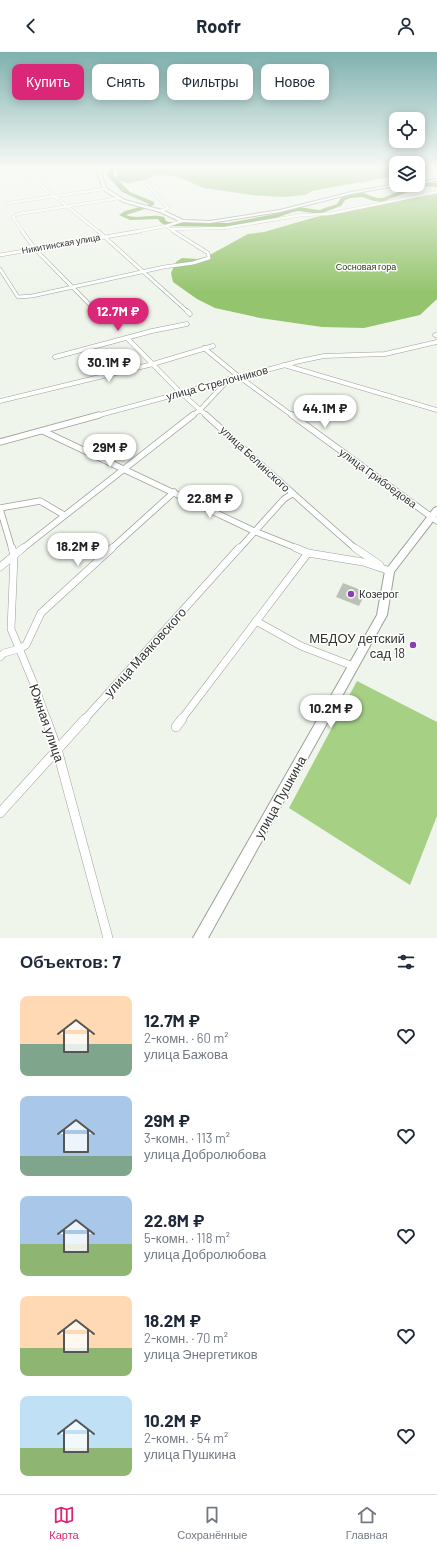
<!DOCTYPE html>
<html lang="ru">
<meta charset="utf-8">
<style>
:root{--surface:#fff;--page:#f2f2f3;--text:#1f2937;--muted:#747a83;--line:#e0e1e3;--accent:#db2777}
body{margin:0;font-family:Barlow,sans-serif;background:var(--page);color:var(--text);height:100vh;display:flex;flex-direction:column;font-size:15px;white-space:nowrap}
*{box-sizing:border-box;margin:0}
p{font-size:13px;color:var(--muted)}
.icon{flex:none;width:22px;height:22px;fill:none;stroke:currentColor;stroke-width:2;stroke-linecap:round;stroke-linejoin:round}
.map{position:relative;height:886px;overflow:hidden}
.sheet{display:flex;flex-direction:column;background:var(--surface);flex:1}
.sheet>*{flex:none}
.guide{position:absolute;left:12px;top:12px;width:413px;height:36px;display:flex;gap:8px}
.fabs{position:absolute;left:389px;top:60px;display:grid;gap:8px}
.fabs a{display:grid;place-items:center;width:36px;height:36px;border-radius:8px;background:var(--surface);box-shadow:0 2px 10px #0003;font-size:20px}
.price{position:absolute;translate:-50% -34px;padding:0 9px;border-radius:14px;background:#fff;color:#222;font-size:13px;line-height:26px;filter:drop-shadow(0 1px 2px #0008)}
.price::after{content:'';position:absolute;left:50%;top:24px;width:12px;height:9px;margin-left:-6px;background:inherit;clip-path:polygon(0 0,100% 0,50% 100%)}
.price.selected{background:var(--accent);color:#fff}
ul{padding:0;list-style:none}
li{display:flex;align-items:center;gap:12px;height:100px;padding:0 20px}
li span{display:grid;place-items:center;flex:none;width:112px;height:80px;border-radius:8px;color:#555}
li>.icon{margin-inline-start:auto}
span .icon{width:48px;height:48px;fill:#fffc;stroke-width:1}
li b{font-size:17px}
h2{display:flex;justify-content:space-between;align-items:center;height:48px;padding:0 20px;font-size:17px}
.pill{padding:0 14px;border-radius:8px;background:var(--surface);box-shadow:0 2px 10px #0003;font-size:14px;line-height:36px}
.pill.selected{background:var(--accent);color:#fff}
header{display:flex;justify-content:space-between;align-items:center;height:52px;padding:0 20px;background:var(--surface);font-size:18px;font-weight:700}
.menu{display:flex;justify-content:space-around;align-items:center;height:56px;border-top:1px solid var(--line);background:var(--surface);font-size:11px;color:var(--muted)}
.menu a{display:grid;justify-items:center;gap:2px}
.menu .selected{color:var(--accent)}
.map>svg:first-child{display:block}
.green{fill:#a6d084}
.forest{fill:#95c46e}
.lines{fill:none;stroke-linecap:round;stroke-linejoin:round}
.river{fill:#7fad58;fill-rule:evenodd}
.building{fill:#bbc1b7}
.street-far5-casing{stroke:#9ca198;stroke-width:3}
.street-far4-casing{stroke:#9ca198;stroke-width:4}
.street-far3-casing{stroke:#9ca198;stroke-width:5}
.street-far2-casing{stroke:#9ca198;stroke-width:7}
.street-far1-casing{stroke:#9ca198;stroke-width:8}
.street-casing{stroke:#9ca198;stroke-width:10}
.secondary-casing{stroke:#9ca198;stroke-width:2}
.street-far5{stroke:#fff;stroke-width:2.5}
.street-far4{stroke:#fff;stroke-width:3}
.street-far3{stroke:#fff;stroke-width:4}
.street-far2{stroke:#fff;stroke-width:5.5}
.street-far1{stroke:#fff;stroke-width:7}
.street{stroke:#fff;stroke-width:9}
.secondary{fill:#fff;fill-rule:evenodd}
.poi-dot{fill:#8b40b1;stroke:#fff;stroke-width:1.5}
.labels{text-anchor:middle;stroke-width:3;stroke-linejoin:round;paint-order:stroke}
.far-street-label{font-size:9px;fill:#323430;stroke:#fff}
.far-park-label{font-size:9px;fill:#213e00;stroke:#fff}
.street-label{font-size:11px;fill:#323430;stroke:#fff}
.poi-label{font-size:11px;fill:#323430;stroke:#fff;text-anchor:start}
.near-poi-label{font-size:13px;fill:#323430;stroke:#fff;text-anchor:end}
.near-street-label{font-size:13px;fill:#323430;stroke:#fff}
</style>
<header><svg class="icon" aria-label="back" viewBox="0 0 24 24"><path d="M15 5l-7 7 7 7"/></svg>Roofr<svg class="icon" aria-label="person" viewBox="0 0 24 24"><circle cx="12" cy="8" r="4"/><path d="M4 21q1-7 8-7t8 7"/></svg></header>
<div class="map">
<svg width="437" height="886" viewBox="0 0 437 886">
<rect width="100%" height="100%" fill="#eff5eb"/>
<path class="green" d="M357 629 437 670V764L410 833 289 756Z"/>
<g class="forest">
<path d="M119 116H396V124L327 136 312 139 305 143 283 145 252 143 204 136 176 124 157 123 145 128 128 131 117 128 116 117Z"/>
<path d="M428 142H437V247L420 263 364 276 322 275 260 266 215 256 197 247 173 230 171 221 176 210 182 206 197 207 206 205 248 182 264 180 316 165Z"/>
</g>
<g class="lines">
<g class="river">
<path d="M111 116H115L113 123 130 140 154 150V153L147 155 146 154 149 152 122 140 107 123Z"/>
<path d="M418 131H437V135L417 134 408 136V140L382 150 374 149 362 145 351 146 345 148 341 154 319 162 299 159 293 160 276 166 228 175 168 174 161 171 158 167 130 168 119 163 125 159 143 154 145 155V157L126 163C138 168 152 161 164 165L166 169 169 170 228 171 275 162 292 156 299 155 319 158 337 152 341 146 350 142 363 141 377 146H382L403 138V134L418 133Z"/>
</g>
</g>
<path class="building" d="M343 531 366 540 359 554 336 545Z"/>
<g class="lines">
<defs>
<g id="street-far5">
<path d="M53 116 56 119 29 127 38 131 99 180"/>
<path d="M147 132 168 156 161 159"/>
<path d="M8 151 104 137"/>
<path d="M166 174 175 180"/>
<path d="M172 177 225 176 302 163 329 162 437 140"/>
<path d="M23 180 13 165 18 162 120 146"/>
<path d="M134 180 166 174 182 169"/>
</g>
<g id="street-far4">
<path d="M22 179 35 197 94 257"/>
<path d="M98 179 188 260"/>
<path d="M0 203 140 179"/>
<path d="M0 217 18 245 32 244 164 215 193 211 209 206 208 201 173 179"/>
</g>
<g id="street-far3">
<path d="M187 259 190 262"/>
<path d="M435 283H437"/>
<path d="M127 286 180 340 207 364"/>
<path d="M204 296 238 324 293 364"/>
<path d="M55 305 152 279 187 272"/>
<path d="M284 313 437 358"/>
<path d="M0 349 153 312 213 294"/>
<path d="M96 364 300 309 324 304 385 302 437 290"/>
<path d="M192 364 200 358 229 327"/>
</g>
<g id="street-far2">
<path d="M206 363C256 408 305 453 356 497"/>
<path d="M292 363 437 469"/>
<path d="M43 379 254 479 299 497"/>
<path d="M0 390 99 363"/>
<path d="M0 456 40 449 64 463"/>
<path d="M0 457 12 497"/>
<path d="M22 497 193 363"/>
<path d="M111 497 174 440"/>
<path d="M239 497 284 447 292 442"/>
</g>
<g id="street-far1">
<path d="M12 496 14 504 11 577 36 637 47 668"/>
<path d="M296 496 308 501 363 510 390 519"/>
<path d="M355 496 380 513"/>
<path d="M0 515 23 496"/>
<path d="M256 569 301 594 353 614"/>
<path d="M0 605 4 601 19 597 26 593 41 561 112 496"/>
<path d="M84 668 239 496"/>
<path d="M181 668 308 501"/>
</g>
<g id="street">
<path d="M46 667 57 697 108 886"/>
<path d="M176 675 182 667"/>
<path d="M0 761 85 667"/>
</g>
<g id="secondary">
<path d="M96 116H100L106 136 125 148 162 158 183 168 210 169 280 158 351 140 396 132 400 133 351 142 280 160 210 171 181 170 160 160 123 150 103 138Z"/>
<path d="M437 127V129L418 132V130Z"/>
<path d="M437 455V464L394 520 387 563 208 886H193L377 563 385 519 434 456Z"/>
</g>
</defs>
<use href="#street-far5" class="street-far5-casing"/>
<use href="#street-far4" class="street-far4-casing"/>
<use href="#street-far3" class="street-far3-casing"/>
<use href="#street-far2" class="street-far2-casing"/>
<use href="#street-far1" class="street-far1-casing"/>
<use href="#street" class="street-casing"/>
<use href="#secondary" class="secondary-casing"/>
<use href="#street-far5" class="street-far5"/>
<use href="#street-far4" class="street-far4"/>
<use href="#street-far3" class="street-far3"/>
<use href="#street-far2" class="street-far2"/>
<use href="#street-far1" class="street-far1"/>
<use href="#street" class="street"/>
<use href="#secondary" class="secondary"/>
</g>
<linearGradient id="sky" x2="0" y2="1"><stop stop-color="#7eb1ae"/><stop offset="0.48" stop-color="#f8faf6"/><stop offset="1" stop-color="#f8faf6" stop-opacity="0"/></linearGradient>
<rect width="437" height="240" fill="url(#sky)"/>
<g class="poi-dot">
<circle cx="351" cy="542" r="4"/>
<circle cx="413" cy="593" r="4"/>
</g>
<g class="labels">
<g class="far-street-label">
<text transform="translate(61 192) rotate(-10)" y="3">Никитинская улица</text>
</g>
<g class="far-park-label">
<text x="366" y="218">Сосновая гора</text>
</g>
<g class="street-label">
<text transform="translate(217 331) rotate(-15)" y="4">улица Стрелочников</text>
<text transform="translate(255 407) rotate(43)" y="4">улица Белинского</text>
<text transform="translate(378 426) rotate(36)" y="4">улица Грибоедова</text>
</g>
<g class="poi-label">
<text x="359" y="546">Козерог</text>
</g>
<g class="near-poi-label">
<text x="405" y="591">МБДОУ детский<tspan x="405" dy="15">сад 18</tspan></text>
</g>
<g class="near-street-label">
<text transform="translate(145 600) rotate(-48)" y="5">улица Маяковского</text>
<text transform="translate(47 671) rotate(71)" y="5">Южная улица</text>
<text transform="translate(280 745) rotate(-61)" y="5">улица Пушкина</text>
</g>
</g>
</svg>
<div class="fabs">
<a><svg class="icon" aria-label="locate" viewBox="0 0 24 24"><circle cx="12" cy="12" r="6"/><path d="M12 2v4M12 18v4M2 12h4M18 12h4"/></svg></a>
<a><svg class="icon" aria-label="layers" viewBox="0 0 24 24"><path d="M12 4l9 5-9 5-9-5zM3 14l9 5 9-5"/></svg></a>
</div>
<b class="price selected" style="left:118px;top:280px">12.7M ₽</b>
<b class="price" style="left:109px;top:331px">30.1M ₽</b>
<b class="price" style="left:325px;top:377px">44.1M ₽</b>
<b class="price" style="left:110px;top:416px">29M ₽</b>
<b class="price" style="left:210px;top:467px">22.8M ₽</b>
<b class="price" style="left:78px;top:515px">18.2M ₽</b>
<b class="price" style="left:331px;top:677px">10.2M ₽</b>
<div class="guide">
<a class="pill selected">Купить</a>
<a class="pill">Снять</a>
<a class="pill">Фильтры</a>
<a class="pill">Новое</a>
</div>
</div>
<section class="sheet">
<h2>Объектов: 7<svg class="icon" aria-label="filters" viewBox="0 0 24 24"><path d="M4 7h16M4 17h16"/><circle cx="9" cy="7" r="2"/><circle cx="15" cy="17" r="2"/></svg></h2>
<ul>
<li><span style="background:linear-gradient(#ffd9b3 60%,#7fa58c 0)"><svg class="icon" aria-label="home" viewBox="0 0 24 24"><path d="M3 11l9-7 9 7M6 9v11h12V9"/></svg></span><div><b>12.7M ₽</b><p>2-комн. · 60 m²</p><p>улица Бажова</p></div><svg class="icon" aria-label="heart" viewBox="0 0 24 24"><path d="M12 20l-8-8c-3-5 5-10 8-4 3-6 11-1 8 4z"/></svg></li>
<li><span style="background:linear-gradient(#a9c7e8 75%,#7fa58c 0)"><svg class="icon" aria-label="home" viewBox="0 0 24 24"><path d="M3 11l9-7 9 7M6 9v11h12V9"/></svg></span><div><b>29M ₽</b><p>3-комн. · 113 m²</p><p>улица Добролюбова</p></div><svg class="icon" aria-label="heart" viewBox="0 0 24 24"><path d="M12 20l-8-8c-3-5 5-10 8-4 3-6 11-1 8 4z"/></svg></li>
<li><span style="background:linear-gradient(#a9c7e8 60%,#8fb573 0)"><svg class="icon" aria-label="home" viewBox="0 0 24 24"><path d="M3 11l9-7 9 7M6 9v11h12V9"/></svg></span><div><b>22.8M ₽</b><p>5-комн. · 118 m²</p><p>улица Добролюбова</p></div><svg class="icon" aria-label="heart" viewBox="0 0 24 24"><path d="M12 20l-8-8c-3-5 5-10 8-4 3-6 11-1 8 4z"/></svg></li>
<li><span style="background:linear-gradient(#ffd9b3 65%,#8fb573 0)"><svg class="icon" aria-label="home" viewBox="0 0 24 24"><path d="M3 11l9-7 9 7M6 9v11h12V9"/></svg></span><div><b>18.2M ₽</b><p>2-комн. · 70 m²</p><p>улица Энергетиков</p></div><svg class="icon" aria-label="heart" viewBox="0 0 24 24"><path d="M12 20l-8-8c-3-5 5-10 8-4 3-6 11-1 8 4z"/></svg></li>
<li><span style="background:linear-gradient(#bfe0f5 65%,#8fb573 0)"><svg class="icon" aria-label="home" viewBox="0 0 24 24"><path d="M3 11l9-7 9 7M6 9v11h12V9"/></svg></span><div><b>10.2M ₽</b><p>2-комн. · 54 m²</p><p>улица Пушкина</p></div><svg class="icon" aria-label="heart" viewBox="0 0 24 24"><path d="M12 20l-8-8c-3-5 5-10 8-4 3-6 11-1 8 4z"/></svg></li>
</ul>
</section>
<nav class="menu">
<a class="selected"><svg class="icon" aria-label="map" viewBox="0 0 24 24"><path d="M3 6l6-2 6 2 6-2v14l-6 2-6-2-6 2zM9 4v14M15 6v14"/></svg>Карта</a>
<a><svg class="icon" aria-label="saved" viewBox="0 0 24 24"><path d="M7 4h10v16l-5-4-5 4z"/></svg>Сохранённые</a>
<a><svg class="icon" aria-label="home" viewBox="0 0 24 24"><path d="M3 11l9-7 9 7M6 9v11h12V9"/></svg>Главная</a>
</nav>
